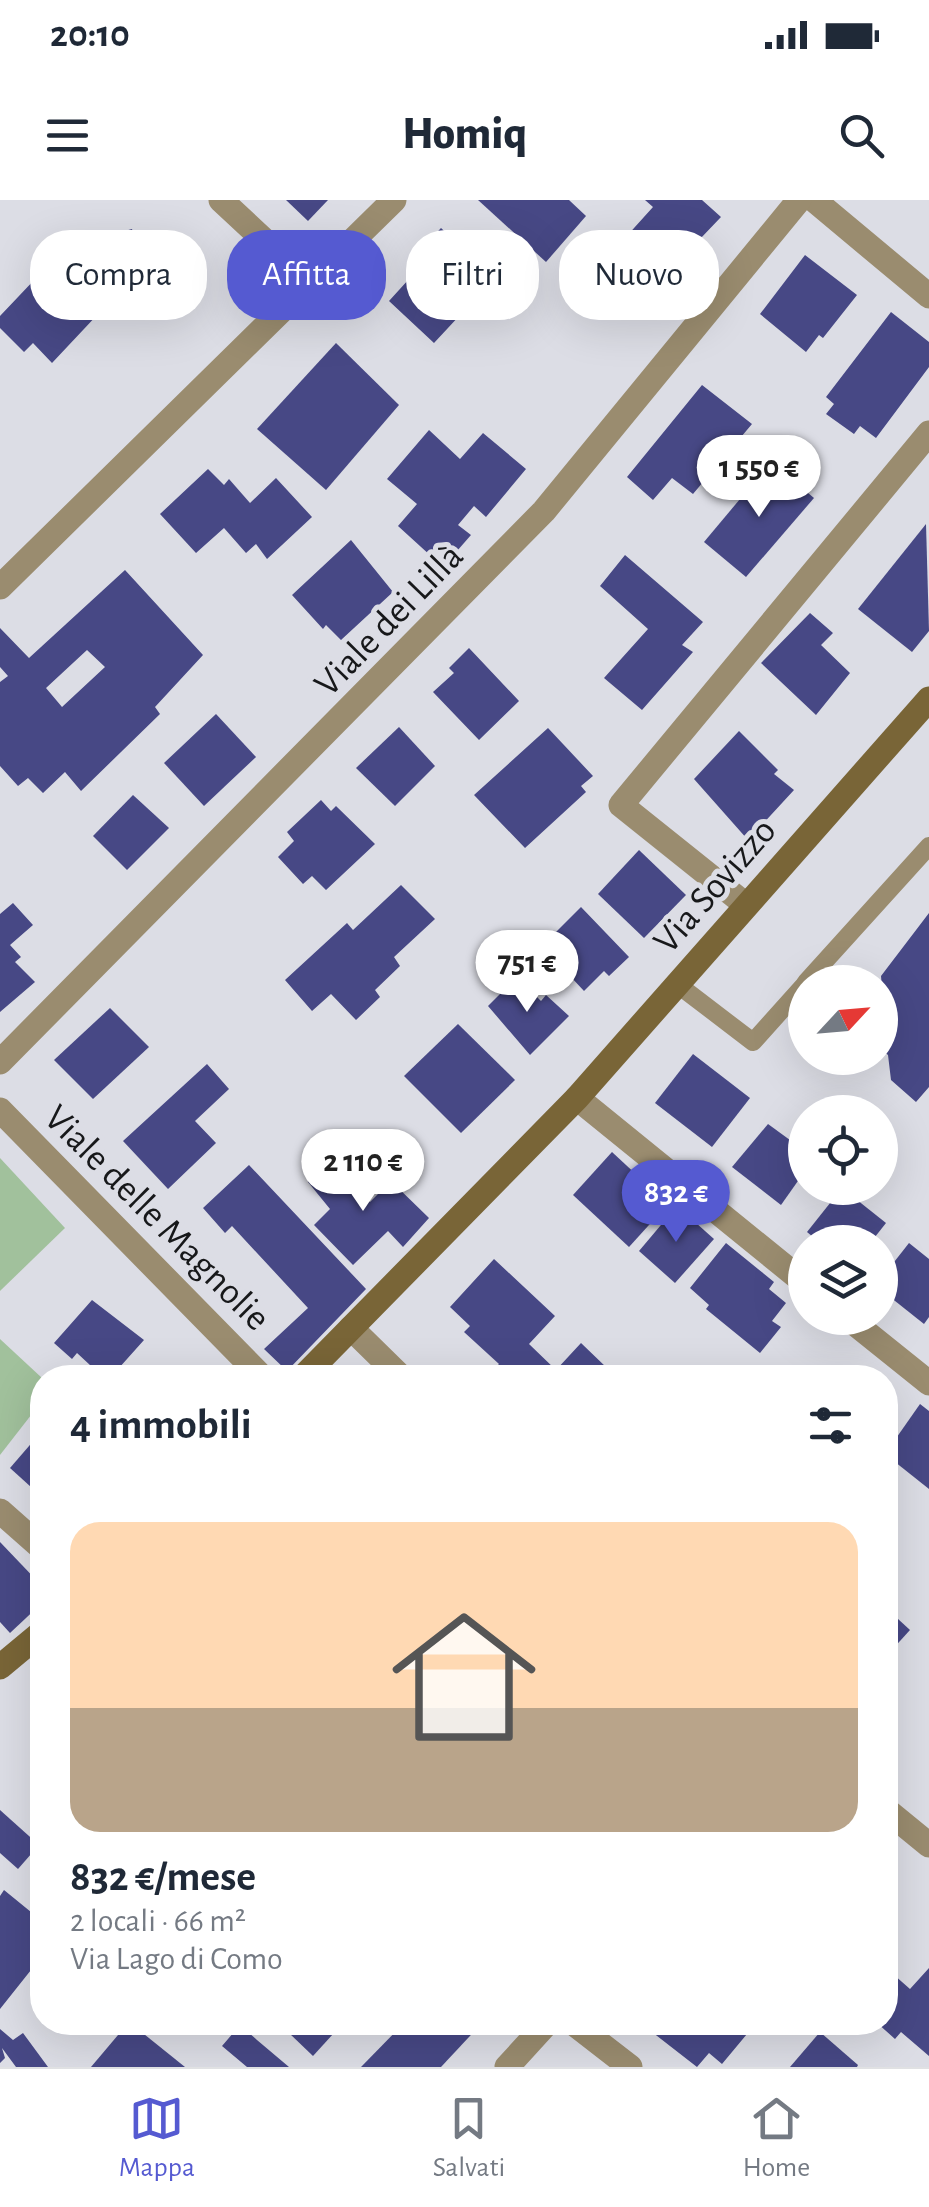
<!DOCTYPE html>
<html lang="it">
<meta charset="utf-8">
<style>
:root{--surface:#fff;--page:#f2f2f3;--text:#1f2937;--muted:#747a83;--line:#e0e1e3;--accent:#555ad1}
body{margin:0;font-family:"Alegreya Sans",sans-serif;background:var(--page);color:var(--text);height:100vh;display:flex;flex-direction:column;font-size:38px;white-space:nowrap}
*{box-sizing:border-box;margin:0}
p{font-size:32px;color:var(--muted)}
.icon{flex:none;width:55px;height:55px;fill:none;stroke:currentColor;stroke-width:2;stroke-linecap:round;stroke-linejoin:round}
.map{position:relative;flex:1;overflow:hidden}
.panel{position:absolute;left:30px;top:1165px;width:868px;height:670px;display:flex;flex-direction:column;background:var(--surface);border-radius:40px;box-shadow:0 10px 40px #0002}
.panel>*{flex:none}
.banner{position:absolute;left:30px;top:30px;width:870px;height:90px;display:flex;gap:20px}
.needle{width:65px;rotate:64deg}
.tools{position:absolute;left:788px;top:765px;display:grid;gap:20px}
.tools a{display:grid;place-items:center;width:110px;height:110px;border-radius:50%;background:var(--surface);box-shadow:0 10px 40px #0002;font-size:50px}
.price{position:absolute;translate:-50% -85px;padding:0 22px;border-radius:35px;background:#fff;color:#222;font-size:32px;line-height:65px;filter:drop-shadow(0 2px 5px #0008)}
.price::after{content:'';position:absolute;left:50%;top:60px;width:30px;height:22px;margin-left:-15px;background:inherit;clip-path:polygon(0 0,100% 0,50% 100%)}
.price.active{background:var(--accent);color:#fff}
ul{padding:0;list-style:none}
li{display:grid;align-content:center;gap:20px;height:530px;padding:0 40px}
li+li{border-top:2px solid var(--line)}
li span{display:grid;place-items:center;height:310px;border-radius:30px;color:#555}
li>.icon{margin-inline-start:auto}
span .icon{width:180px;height:180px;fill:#fffc;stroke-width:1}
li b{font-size:42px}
h2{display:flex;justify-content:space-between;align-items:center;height:120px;padding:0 40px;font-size:42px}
.chip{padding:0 35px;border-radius:40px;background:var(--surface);box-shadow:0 10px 40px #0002;font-size:35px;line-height:90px}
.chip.active{background:var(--accent);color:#fff}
.status{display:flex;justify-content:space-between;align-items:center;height:70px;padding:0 50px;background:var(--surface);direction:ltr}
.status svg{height:28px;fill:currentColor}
header{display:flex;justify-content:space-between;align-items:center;height:130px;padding:0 40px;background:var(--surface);font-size:45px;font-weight:800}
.tabs{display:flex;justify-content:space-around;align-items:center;height:140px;border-top:2px solid var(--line);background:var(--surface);font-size:28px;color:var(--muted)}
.tabs a{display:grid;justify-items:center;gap:5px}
.tabs .active{color:var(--accent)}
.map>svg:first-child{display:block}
.green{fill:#a1c19c}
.building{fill:#474885;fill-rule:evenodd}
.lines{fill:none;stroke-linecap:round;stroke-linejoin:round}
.lane{stroke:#9a8c6f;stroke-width:18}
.street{stroke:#9a8c6f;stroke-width:25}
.secondary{stroke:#796537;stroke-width:25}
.labels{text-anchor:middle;stroke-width:10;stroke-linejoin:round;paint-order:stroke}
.street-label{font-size:38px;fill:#17181a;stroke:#dcdde5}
</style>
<div class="status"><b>20:10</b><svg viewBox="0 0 49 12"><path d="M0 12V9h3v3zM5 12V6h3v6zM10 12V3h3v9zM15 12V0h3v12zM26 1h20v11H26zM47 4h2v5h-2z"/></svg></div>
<header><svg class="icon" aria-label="menu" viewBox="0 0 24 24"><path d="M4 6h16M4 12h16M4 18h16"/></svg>Homiq<svg class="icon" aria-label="search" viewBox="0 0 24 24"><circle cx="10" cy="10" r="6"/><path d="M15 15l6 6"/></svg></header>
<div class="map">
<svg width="929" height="1867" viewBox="0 0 929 1867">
<rect width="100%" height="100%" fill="#dcdde5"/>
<g class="green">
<path d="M0 958 65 1028 0 1091Z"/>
<path d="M0 1139 42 1178V1201L0 1255Z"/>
</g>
<g class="building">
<path d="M286 0H328L308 21Z"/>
<path d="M478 0H569L586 16 546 62Z"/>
<path d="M645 0H702L721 17 637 105 597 69 653 7Z"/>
<path d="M441 28 487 72 455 107 461 114 434 143 389 101 419 68 411 60Z"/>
<path d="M132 29 153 104 115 115V96L52 163 33 143 24 152 0 128V116L73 39 78 44Z"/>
<path d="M805 55 857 95 823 138 819 135 806 152 760 114Z"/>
<path d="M891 112 929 142V167L876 238 860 226 854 234 826 214 834 204 826 197Z"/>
<path d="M336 143 399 205 326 290 257 229Z"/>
<path d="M702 185 752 224 693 294 672 278 653 300 627 277Z"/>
<path d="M429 230 460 259 483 233 526 269 486 317 474 306 458 325 471 335 443 367 398 326 417 304 387 279Z"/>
<path d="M771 262 814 298 746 377 704 342Z"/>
<path d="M208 269 224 285 229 279 250 303 276 278 312 317 267 359 256 344 246 353 224 328 196 353 160 314Z"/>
<path d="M926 324 929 431 912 452 858 409Z"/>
<path d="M351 340 393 392 341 440 326 425 323 429 292 395Z"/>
<path d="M625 355 703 422 682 445 693 452 642 510 604 478 648 429 600 386Z"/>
<path d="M125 370 203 455 155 507 160 514 81 591 65 572 43 593 28 578 18 586 0 566V482L8 476 0 467V428L29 458ZM87 450 105 467 62 507 46 488Z"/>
<path d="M810 413 833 433 821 445 850 473 816 515 761 463Z"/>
<path d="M469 448 519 501 479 540 433 492 454 473 449 468Z"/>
<path d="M216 514 256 557 204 606 164 563Z"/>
<path d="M399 527 435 566 395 606 356 568Z"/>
<path d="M548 528 593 576 581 586 586 592 525 648 474 595Z"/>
<path d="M739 531 778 570 774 574 794 590 748 640 694 579Z"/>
<path d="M133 595 169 628 127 670 93 636Z"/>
<path d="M321 600 331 611 336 606 375 644 326 690 312 676 303 684 278 657 294 641 287 632Z"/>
<path d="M639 650 686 695 644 738 598 694Z"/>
<path d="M401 685 435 719 394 757 400 766 375 790 380 797 356 820 331 794 312 811 285 780 347 723 353 730Z"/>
<path d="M13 703 33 725 10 745 21 757 15 762 35 782 0 812V714Z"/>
<path d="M581 707 629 757 609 776 604 771 584 791 542 746Z"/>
<path d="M929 713V887L916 902 891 880 888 855 880 848 886 835 881 776Z"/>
<path d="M517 777 541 801 546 795 569 816 530 855 488 806Z"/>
<path d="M110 808 149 847 93 899 54 860Z"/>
<path d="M458 824 515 880 461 933 404 876Z"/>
<path d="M693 854 750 898 712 947 655 903Z"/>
<path d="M207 864 229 889 195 921 216 943 168 989 123 941Z"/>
<path d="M768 924 805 951V971L781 1005 732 967Z"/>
<path d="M612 952 668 1004 629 1047 573 995Z"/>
<path d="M330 961 370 1002 391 981 429 1018 403 1047 388 1031 353 1065 314 1025 330 1009 308 982Z"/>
<path d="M249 965 366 1089 287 1171 264 1149 308 1108 232 1026 225 1033 203 1008Z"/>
<path d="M842 988 886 1023 871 1042H819L807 1032Z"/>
<path d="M677 1006 714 1039 675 1083 639 1051Z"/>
<path d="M726 1043 774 1082 769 1089 786 1103 772 1121 781 1127 760 1153 706 1109 709 1105 690 1088Z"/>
<path d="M909 1043 929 1059V1117L924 1124 880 1089V1080Z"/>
<path d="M494 1059 555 1116 529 1144 556 1170 581 1143 607 1168 598 1178H495L490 1173 499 1164 464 1132 470 1126 450 1107Z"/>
<path d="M92 1100 144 1140 110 1178H104L77 1153 72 1159 54 1143Z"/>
<path d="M920 1204 929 1211V1289L885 1254Z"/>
<path d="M42 1231V1297L10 1268Z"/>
<path d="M0 1342 42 1386V1403L10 1433 0 1422Z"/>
<path d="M885 1407 910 1430 890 1452 885 1447Z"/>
<path d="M0 1610 39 1645 18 1669 0 1653Z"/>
<path d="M4 1690 42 1721V1778L31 1770 0 1809V1696Z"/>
<path d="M885 1767 910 1789 929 1768V1856L901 1832 895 1839 876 1822H885Z"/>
<path d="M129 1822 185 1867H91Z"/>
<path d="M297 1822H344L313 1856 289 1833Z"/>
<path d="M405 1822H483L441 1867H361Z"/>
<path d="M661 1822H757L722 1864 709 1853 697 1867 652 1832Z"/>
<path d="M240 1825 257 1840 289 1867H247L222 1846Z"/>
<path d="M0 1829 13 1840 23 1833 48 1867H16L2 1848 5 1858 0 1863Z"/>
<path d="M820 1832 858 1865 857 1867H790Z"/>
</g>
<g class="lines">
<g class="lane">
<path d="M806 782 929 646"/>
<path d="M677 784 753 842 805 784"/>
</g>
<g class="street">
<path d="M221 0 311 84"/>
<path d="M814 0 929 96"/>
<path d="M0 387 394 0"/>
<path d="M746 705 621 605 929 233"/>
<path d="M0 862 544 311 799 0"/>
<path d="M577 898 805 1083"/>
<path d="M0 910 263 1178"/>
<path d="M848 1118 929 1183"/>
<path d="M351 1128 402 1178"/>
<path d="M0 1311 42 1348"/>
<path d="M885 1609 929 1645"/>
<path d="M572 1822 630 1867"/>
<path d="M507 1867 548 1822"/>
</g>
<g class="secondary">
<path d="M302 1178 577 898 929 499"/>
<path d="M0 1467 42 1432"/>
</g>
</g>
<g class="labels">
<g class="street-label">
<text transform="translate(388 419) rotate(-46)" y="13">Viale dei Lillà</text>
<text transform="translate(714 685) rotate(-49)" y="13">Via Sovizzo</text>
<text transform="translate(158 1017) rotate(45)" y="13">Viale delle Magnolie</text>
</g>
</g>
</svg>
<div class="tools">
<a><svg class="needle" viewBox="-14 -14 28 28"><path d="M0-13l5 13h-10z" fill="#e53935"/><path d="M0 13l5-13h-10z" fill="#747a83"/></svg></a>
<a><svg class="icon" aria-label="locate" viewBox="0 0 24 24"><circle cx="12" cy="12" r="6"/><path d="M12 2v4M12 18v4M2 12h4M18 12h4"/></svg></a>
<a><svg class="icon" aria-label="layers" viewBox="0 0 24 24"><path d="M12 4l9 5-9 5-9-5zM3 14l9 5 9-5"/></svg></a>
</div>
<b class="price" style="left:759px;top:320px">1 550 €</b>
<b class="price" style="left:527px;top:815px">751 €</b>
<b class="price" style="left:363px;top:1014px">2 110 €</b>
<b class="price active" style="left:676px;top:1045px">832 €</b>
<div class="banner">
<a class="chip">Compra</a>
<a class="chip active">Affitta</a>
<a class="chip">Filtri</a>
<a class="chip">Nuovo</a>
</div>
<section class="panel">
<h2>4 immobili<svg class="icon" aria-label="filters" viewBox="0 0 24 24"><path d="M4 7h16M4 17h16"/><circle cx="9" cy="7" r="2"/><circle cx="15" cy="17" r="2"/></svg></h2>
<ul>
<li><span style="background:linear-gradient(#ffd9b3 60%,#b9a48a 0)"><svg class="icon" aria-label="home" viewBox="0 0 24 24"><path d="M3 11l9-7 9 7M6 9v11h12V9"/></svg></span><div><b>832 €/mese</b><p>2 locali · 66 m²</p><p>Via Lago di Como</p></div></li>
</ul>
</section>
</div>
<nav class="tabs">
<a class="active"><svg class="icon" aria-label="map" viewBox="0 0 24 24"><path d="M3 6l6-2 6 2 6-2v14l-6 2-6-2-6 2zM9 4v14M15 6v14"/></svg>Mappa</a>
<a><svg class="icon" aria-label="saved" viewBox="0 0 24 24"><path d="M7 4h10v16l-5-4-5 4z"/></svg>Salvati</a>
<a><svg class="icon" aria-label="home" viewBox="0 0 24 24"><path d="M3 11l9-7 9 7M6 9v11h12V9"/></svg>Home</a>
</nav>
